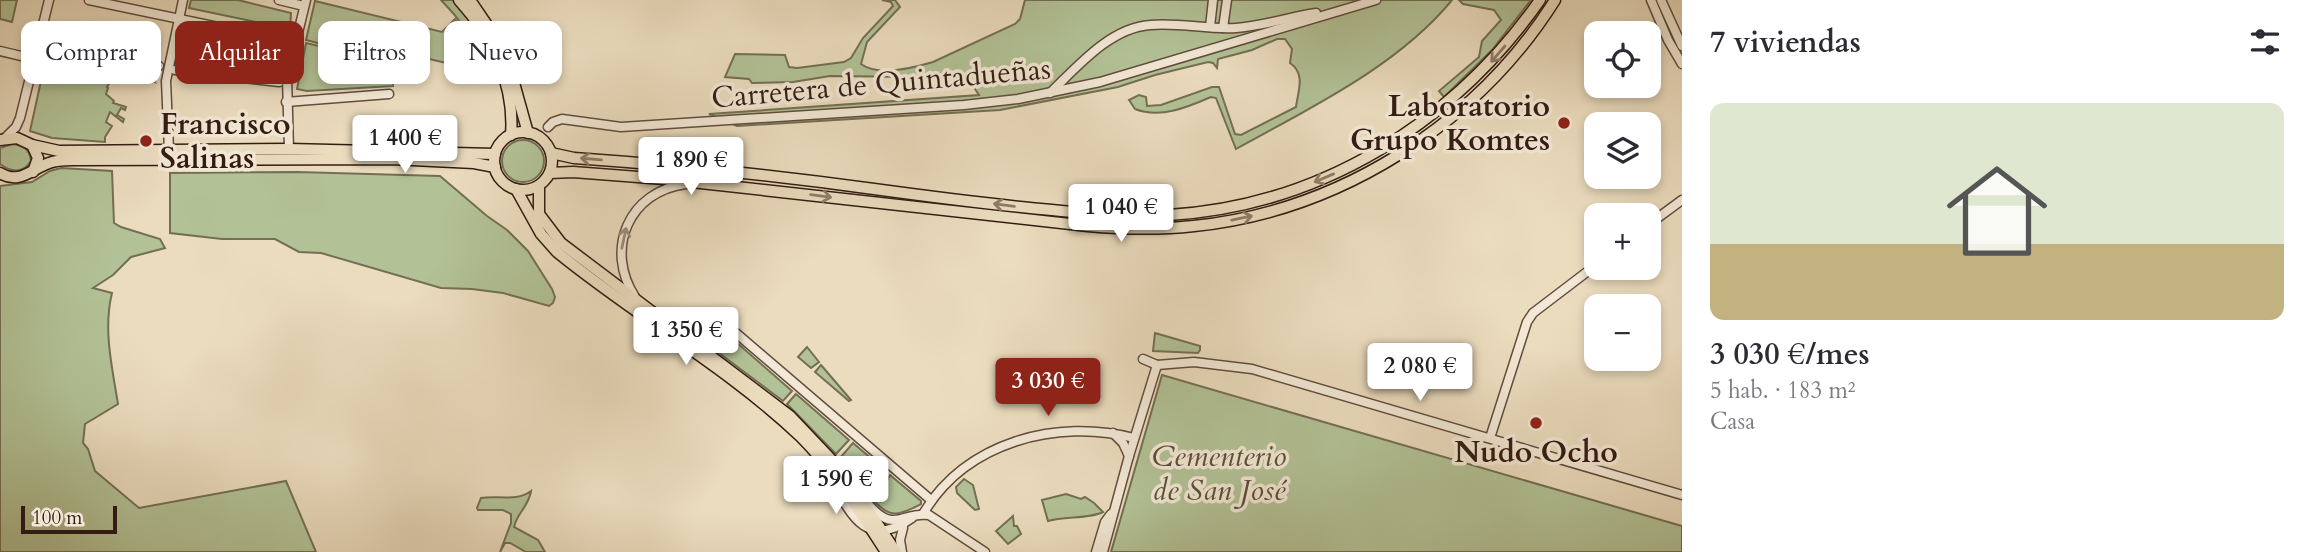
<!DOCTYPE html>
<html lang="es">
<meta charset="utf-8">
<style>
:root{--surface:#fff;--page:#f2f2f3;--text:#2b2b33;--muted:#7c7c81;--line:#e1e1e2;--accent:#8f2418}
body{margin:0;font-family:Cardo,serif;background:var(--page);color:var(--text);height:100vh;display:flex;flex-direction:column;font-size:26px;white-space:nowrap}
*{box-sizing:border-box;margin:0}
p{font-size:23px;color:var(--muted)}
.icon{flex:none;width:38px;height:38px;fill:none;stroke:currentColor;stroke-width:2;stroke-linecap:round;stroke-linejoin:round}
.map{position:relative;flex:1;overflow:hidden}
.side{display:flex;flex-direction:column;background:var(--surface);width:630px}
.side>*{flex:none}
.banner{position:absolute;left:21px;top:21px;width:665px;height:63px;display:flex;gap:14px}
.controls{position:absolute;left:1584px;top:21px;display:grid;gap:14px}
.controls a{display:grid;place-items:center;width:77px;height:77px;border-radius:14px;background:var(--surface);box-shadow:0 4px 10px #0003;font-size:35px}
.scale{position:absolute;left:21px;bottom:18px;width:96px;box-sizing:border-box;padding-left:7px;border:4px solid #341c13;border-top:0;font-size:19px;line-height:24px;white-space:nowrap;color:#341c13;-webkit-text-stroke:5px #f2e8d5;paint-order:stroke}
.price{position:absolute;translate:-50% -60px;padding:0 16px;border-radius:7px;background:#fff;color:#222;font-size:23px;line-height:46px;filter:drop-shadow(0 2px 4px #0008)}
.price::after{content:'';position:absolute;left:50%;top:42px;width:21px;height:16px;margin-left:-10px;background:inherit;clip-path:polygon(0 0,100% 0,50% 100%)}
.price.current{background:var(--accent);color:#fff}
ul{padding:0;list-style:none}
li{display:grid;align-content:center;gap:14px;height:371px;padding:0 28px}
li+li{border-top:2px solid var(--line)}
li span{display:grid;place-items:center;height:217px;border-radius:14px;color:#555}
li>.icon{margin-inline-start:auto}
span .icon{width:126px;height:126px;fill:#fffc;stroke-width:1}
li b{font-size:30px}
h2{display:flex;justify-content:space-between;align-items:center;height:84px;padding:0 28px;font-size:30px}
.chip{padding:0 24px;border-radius:14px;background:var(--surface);box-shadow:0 4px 10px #0003;font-size:24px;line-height:63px}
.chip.current{background:var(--accent);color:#fff}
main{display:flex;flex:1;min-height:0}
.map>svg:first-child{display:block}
.green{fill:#b2c296;stroke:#736f54;stroke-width:2}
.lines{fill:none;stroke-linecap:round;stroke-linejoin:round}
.minor-casing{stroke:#624c3e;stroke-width:11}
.major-casing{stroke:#341c13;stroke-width:13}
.minor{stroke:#f2e8d5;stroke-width:8}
.major{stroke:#ebdcbe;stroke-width:10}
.oneway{stroke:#907c68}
.oneway2{stroke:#9c8c7e}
.poi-dot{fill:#8f2418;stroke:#f2e8d5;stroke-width:2.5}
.labels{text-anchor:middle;stroke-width:7;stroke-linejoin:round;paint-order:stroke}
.street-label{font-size:30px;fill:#341c13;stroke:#f2e8d5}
.poi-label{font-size:30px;font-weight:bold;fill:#341c13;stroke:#f2e8d5;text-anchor:end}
.park-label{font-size:30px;font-style:italic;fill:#5a4e3a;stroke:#f2e8d5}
</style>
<main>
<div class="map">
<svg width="1682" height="552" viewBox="0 0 1682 552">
<rect width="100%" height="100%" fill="#ebdcbe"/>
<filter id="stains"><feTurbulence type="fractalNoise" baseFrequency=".00286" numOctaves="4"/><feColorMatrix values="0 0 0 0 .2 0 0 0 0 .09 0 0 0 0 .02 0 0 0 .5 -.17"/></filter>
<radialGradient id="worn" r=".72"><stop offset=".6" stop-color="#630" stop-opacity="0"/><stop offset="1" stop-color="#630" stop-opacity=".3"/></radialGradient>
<g class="green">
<path d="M0 0H17L12 22 0 19Z"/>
<path d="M191 0H238L291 13 290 29 189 8Z"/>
<path d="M441 0H453L471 21 497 68 486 63C474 39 460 19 441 0Z"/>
<path d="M882 0H895L900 7 867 42 861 64C879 77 913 68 933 62L1015 24 1020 19 1025 0H1452C1398 66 1310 108 1236 149L1216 98 1211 97C1188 107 1160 119 1135 109L1129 100 1139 95 1146 97 1147 106 1161 105 1212 87H1219L1235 134 1241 135 1296 107C1298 91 1306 74 1290 63L1292 49 1285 39H1277L1252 50 1218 59 1217 68 1213 63 1208 62 1155 75 1118 87 1000 110 737 126 709 114 979 95 973 86 962 77 949 72 917 77 830 76 793 82 752 83 749 79 725 77 735 54 785 55 789 67 797 68 844 62 851 58 863 38 893 6 891 2Z"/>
<path d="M1459 0H1531L1492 50 1444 97 1439 91 1479 57 1482 41 1501 20 1494 10 1463 4Z"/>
<path d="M315 1 442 32 455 19 472 43 483 66 495 71 496 75 421 57 401 62 388 61 306 40Z"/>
<path d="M306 43 391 63 393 86 307 91 297 89Z"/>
<path d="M105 56 119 60 154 79 155 82 113 61 108 71 114 74 107 87 108 88 106 94 114 101 113 103 126 107 125 110 121 108 117 115 124 119 123 122 110 112 106 122 112 126 105 137V142L52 138 30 131 46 58Z"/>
<path d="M412 133 413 143 365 141V136Z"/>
<circle cx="523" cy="161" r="21"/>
<path d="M12 144C23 145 30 149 31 161 23 174 11 172 0 164V148Z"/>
<path d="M61 168 112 171 114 223 121 227 160 239 165 248 131 257 113 275 93 288 112 293C103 329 112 367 118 404L85 424 83 443 88 449 95 471 139 508 286 481 316 552H0V186L32 182 50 171Z"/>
<path d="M297 172 440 176 487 216 507 230 528 251 552 289 555 297 553 303 549 306 503 293 472 289 441 288 321 253 299 252 275 239H222L170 233V173Z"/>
<path d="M716 328H720L792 391 783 401 699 338Z"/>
<path d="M1155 333 1200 346V350L1198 353 1153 351Z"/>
<path d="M807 347 819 362 811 368 798 357Z"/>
<path d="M821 365 851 400 849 401 815 372Z"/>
<path d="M1162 375 1682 526V552H1111Z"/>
<path d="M796 394 849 440 836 454 787 404Z"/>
<path d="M853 443 886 471 871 499 840 458Z"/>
<path d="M890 475 921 501V504C901 514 892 520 875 502Z"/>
<path d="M964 479 973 485 979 509 975 510 957 493 956 487Z"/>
<path d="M531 491C529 506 517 513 514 527L538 540 545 552H526L510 543H505L500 552 511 523V514L503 510H478L477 508 481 498C497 495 517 502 531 491Z"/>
<path d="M1066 494 1081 499 1085 497 1094 503 1103 512C1090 519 1064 516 1048 521L1042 500Z"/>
<path d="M1013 516 1014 526H1017L1021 534 1008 544 996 531Z"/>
</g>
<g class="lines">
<defs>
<g id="minor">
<path d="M89 0 295 43"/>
<path d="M279 0 304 6"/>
<path d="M1651 0 1668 40 1682 64"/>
<path d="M1661 0 1682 46"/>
<path d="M1210 27 1213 0"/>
<path d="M1223 28 1227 0"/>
<path d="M45 48 103 49 159 66"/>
<path d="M0 51 34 59"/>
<path d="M175 70 279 82"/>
<path d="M1050 93C1078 66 1110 28 1150 25 1179 22 1208 30 1236 28 1263 26 1289 17 1316 13"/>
<path d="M286 102 389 94"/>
<path d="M548 127 553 122 562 119 621 127 964 105 1018 99 1100 82 1376 0"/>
<path d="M5 138 16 127 20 118 49 0"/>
<path d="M289 149 287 78 306 0"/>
<path d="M169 150 166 81 183 0"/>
<path d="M1648 225 1682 200"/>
<path d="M635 297C604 249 629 191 686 184"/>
<path d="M689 339 703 328 722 321 931 500"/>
<path d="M1143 359 1157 365"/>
<path d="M1157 365 1194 362 1252 369 1682 495"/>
<path d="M1113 433 1123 443 1129 456"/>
<path d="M1490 438 1527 322 1533 313 1596 265"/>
<path d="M829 474C849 511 864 552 912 518"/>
<path d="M868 504C895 535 902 511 929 515L985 552"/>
<path d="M923 514C965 442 1057 418 1134 438"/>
<path d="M902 552 900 540 903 528"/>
<path d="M1096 552 1105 522 1111 514"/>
<path d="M1103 552 1129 456 1157 365"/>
</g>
<g id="major">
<path d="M459 0C492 36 515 85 511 135"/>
<path d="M470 0 500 44 509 65 528 133"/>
<circle cx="523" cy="161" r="29"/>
<path d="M0 140 17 138 32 145 38 158 33 172"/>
<path d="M32 145 59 151 289 149 495 154"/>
<path d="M551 153 574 158C674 165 774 175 874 189 933 197 993 205 1052 210 1091 214 1130 218 1169 215 1320 206 1454 123 1540 0"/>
<path d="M0 173C20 185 31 169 49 163 56 160 65 160 73 160L392 159 474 163 495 167"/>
<path d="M550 173 573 172 664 179 1088 226C1123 229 1158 230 1194 226 1340 211 1477 124 1555 0"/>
<path d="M539 186V214L561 243 790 416 843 472 896 552"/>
<path d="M516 189 541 234 557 252C635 316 726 366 800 436 834 470 860 512 886 552"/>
</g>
</defs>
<use href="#minor" class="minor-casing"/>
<use href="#major" class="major-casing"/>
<use href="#minor" class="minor"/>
<use href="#major" class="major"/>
</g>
<defs><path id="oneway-shaft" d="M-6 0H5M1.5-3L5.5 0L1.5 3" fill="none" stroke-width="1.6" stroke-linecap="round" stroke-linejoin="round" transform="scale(1.75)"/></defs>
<g class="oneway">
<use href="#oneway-shaft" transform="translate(1498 54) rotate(131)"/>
<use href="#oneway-shaft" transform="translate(591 159) rotate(-175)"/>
<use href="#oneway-shaft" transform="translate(1324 178) rotate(157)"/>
<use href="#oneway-shaft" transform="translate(821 196) rotate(7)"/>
<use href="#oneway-shaft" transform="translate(1004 205) rotate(-173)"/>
<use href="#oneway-shaft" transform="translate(1242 218) rotate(-12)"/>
</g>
<use class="oneway2" href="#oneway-shaft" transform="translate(624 238) rotate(-78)"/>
<g class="poi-dot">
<circle cx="1564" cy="123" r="7"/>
<circle cx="146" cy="141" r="7"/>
<circle cx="1536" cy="423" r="7"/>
</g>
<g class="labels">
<g class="street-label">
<text transform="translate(881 83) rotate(-5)" y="10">Carretera de Quintadueñas</text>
</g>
<g class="poi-label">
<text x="1550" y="116">Laboratorio<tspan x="1550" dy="34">Grupo Komtes</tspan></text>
<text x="160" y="134" text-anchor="start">Francisco<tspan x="160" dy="34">Salinas</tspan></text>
<text x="1536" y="462" text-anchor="middle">Nudo Ocho</text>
</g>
<g class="park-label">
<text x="1219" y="466">Cementerio<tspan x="1219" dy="34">de San José</tspan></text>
</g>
</g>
<rect width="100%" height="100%" filter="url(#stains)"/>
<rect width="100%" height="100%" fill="url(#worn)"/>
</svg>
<div class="controls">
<a><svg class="icon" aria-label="locate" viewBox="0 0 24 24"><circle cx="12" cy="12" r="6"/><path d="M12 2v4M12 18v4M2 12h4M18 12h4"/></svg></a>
<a><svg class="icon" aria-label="layers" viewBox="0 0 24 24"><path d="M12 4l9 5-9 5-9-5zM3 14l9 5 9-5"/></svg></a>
<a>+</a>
<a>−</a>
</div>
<div class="scale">100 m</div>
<b class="price" style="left:405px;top:175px">1 400 €</b>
<b class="price" style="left:691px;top:197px">1 890 €</b>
<b class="price" style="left:1121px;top:244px">1 040 €</b>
<b class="price" style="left:686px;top:367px">1 350 €</b>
<b class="price" style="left:1420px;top:403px">2 080 €</b>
<b class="price current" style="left:1048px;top:418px">3 030 €</b>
<b class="price" style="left:836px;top:516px">1 590 €</b>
<div class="banner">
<a class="chip">Comprar</a>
<a class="chip current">Alquilar</a>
<a class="chip">Filtros</a>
<a class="chip">Nuevo</a>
</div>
</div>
<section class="side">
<h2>7 viviendas<svg class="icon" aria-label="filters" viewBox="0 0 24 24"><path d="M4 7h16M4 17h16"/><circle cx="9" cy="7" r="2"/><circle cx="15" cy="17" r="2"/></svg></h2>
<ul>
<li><span style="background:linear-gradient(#dfe7d0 65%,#c2b280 0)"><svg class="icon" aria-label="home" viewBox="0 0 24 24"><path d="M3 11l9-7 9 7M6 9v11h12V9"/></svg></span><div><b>3 030 €/mes</b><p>5 hab. · 183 m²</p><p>Casa</p></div></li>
</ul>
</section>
</main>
